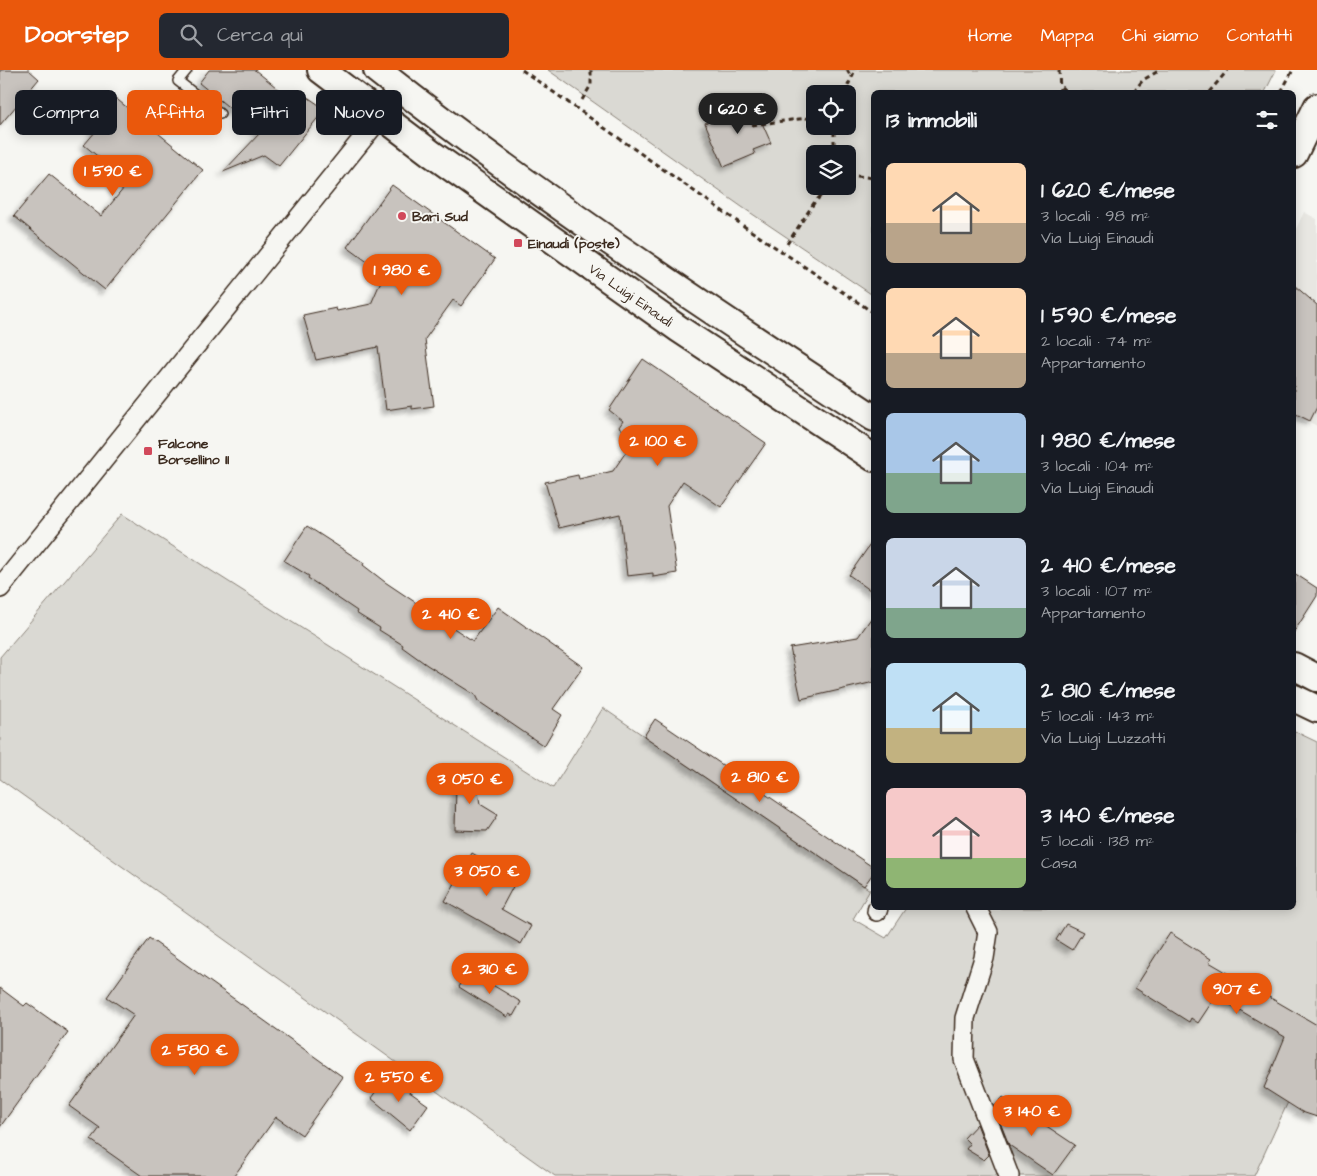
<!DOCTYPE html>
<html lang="it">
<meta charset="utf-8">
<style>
:root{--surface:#171b24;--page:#242831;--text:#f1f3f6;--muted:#9ea1a6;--accent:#ea580c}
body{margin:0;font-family:"Architects Daughter",sans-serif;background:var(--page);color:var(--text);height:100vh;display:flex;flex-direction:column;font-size:19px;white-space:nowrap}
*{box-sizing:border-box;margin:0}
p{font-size:16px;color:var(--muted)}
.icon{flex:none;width:28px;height:28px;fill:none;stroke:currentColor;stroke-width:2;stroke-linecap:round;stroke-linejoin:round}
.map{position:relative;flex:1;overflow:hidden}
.sheet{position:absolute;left:871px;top:20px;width:425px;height:820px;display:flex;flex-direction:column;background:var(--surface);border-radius:8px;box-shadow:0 2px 12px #0003}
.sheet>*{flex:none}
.hud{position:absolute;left:15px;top:20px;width:475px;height:45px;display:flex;gap:10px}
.buttons{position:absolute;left:806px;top:15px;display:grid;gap:10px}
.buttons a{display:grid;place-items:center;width:50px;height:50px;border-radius:8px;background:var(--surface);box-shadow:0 2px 12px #0003;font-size:25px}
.price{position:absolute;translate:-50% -42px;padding:0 11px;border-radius:18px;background:var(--accent);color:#fff;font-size:16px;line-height:32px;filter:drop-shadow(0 1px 2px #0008)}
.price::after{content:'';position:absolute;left:50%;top:30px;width:15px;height:11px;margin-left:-8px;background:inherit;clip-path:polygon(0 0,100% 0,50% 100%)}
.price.selected{background:#222;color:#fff}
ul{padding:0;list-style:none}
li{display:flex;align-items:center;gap:15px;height:125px;padding:0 15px}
li span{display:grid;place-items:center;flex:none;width:140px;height:100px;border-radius:8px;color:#555}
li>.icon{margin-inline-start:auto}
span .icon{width:60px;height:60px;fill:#fffc;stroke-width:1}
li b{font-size:21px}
h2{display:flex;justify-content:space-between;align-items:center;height:60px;padding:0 15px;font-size:21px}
.tag{padding:0 18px;border-radius:8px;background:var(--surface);box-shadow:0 2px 12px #0003;font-size:18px;line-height:45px}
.tag.selected{background:var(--accent);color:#fff}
header{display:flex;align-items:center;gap:30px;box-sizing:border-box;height:70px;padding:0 25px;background:var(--accent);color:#fff}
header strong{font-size:24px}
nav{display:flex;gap:28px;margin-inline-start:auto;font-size:18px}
.search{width:350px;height:45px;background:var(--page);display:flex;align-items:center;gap:12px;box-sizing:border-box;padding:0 18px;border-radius:8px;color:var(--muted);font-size:19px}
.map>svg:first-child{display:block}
.built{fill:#e8e7e2}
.green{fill:#dad9d3;stroke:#8a8278;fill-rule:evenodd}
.building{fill:#c8c3be;stroke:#3b2a1e;filter:url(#shadow)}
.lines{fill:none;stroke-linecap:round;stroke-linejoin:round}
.lane-casing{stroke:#3b2a1e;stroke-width:12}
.street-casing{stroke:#3b2a1e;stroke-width:22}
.secondary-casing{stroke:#3b2a1e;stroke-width:30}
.path{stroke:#3b2a1e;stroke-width:3;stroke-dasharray:5 4;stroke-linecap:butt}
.lane{stroke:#f6f6f2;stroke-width:9}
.street{stroke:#f6f6f2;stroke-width:19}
.secondary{stroke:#f6f6f2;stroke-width:26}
.poi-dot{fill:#d1495b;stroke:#f6f6f2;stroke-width:2}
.labels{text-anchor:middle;stroke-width:4;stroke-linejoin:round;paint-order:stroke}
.poi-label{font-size:14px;font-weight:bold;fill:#3b2a1e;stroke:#f6f6f2;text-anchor:start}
.street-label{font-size:14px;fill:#3b2a1e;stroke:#f6f6f2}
</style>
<header>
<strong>Doorstep</strong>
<div class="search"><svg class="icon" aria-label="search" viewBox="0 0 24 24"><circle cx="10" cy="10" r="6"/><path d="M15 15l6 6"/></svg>Cerca qui</div>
<nav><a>Home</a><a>Mappa</a><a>Chi siamo</a><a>Contatti</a></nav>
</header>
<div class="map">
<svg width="1317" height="1106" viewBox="0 0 1317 1106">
<defs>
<filter id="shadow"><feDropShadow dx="-4.5" dy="4.5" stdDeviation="2.5" flood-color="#0004"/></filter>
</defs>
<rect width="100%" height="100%" fill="#f6f6f2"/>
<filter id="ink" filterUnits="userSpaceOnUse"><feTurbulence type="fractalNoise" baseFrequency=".02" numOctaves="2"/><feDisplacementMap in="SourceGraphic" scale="10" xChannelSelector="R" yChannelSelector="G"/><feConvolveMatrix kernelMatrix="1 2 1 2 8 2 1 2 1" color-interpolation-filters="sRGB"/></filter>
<g filter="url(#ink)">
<path class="built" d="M1304 142 1317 149V356L1294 344V163Z"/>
<g class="green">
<path d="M548 0H1276L1265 22H874V226L742 137ZM815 24H848V56H815ZM815 84H848V116H815Z"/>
<path d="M122 444 553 718 603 638 870 820 853 849 886 868 906 838H1294V661L1317 672V969L1254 1106H555L0 709V587Z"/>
</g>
<g class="building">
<path d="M0 0H29L39 9 0 55Z"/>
<path d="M209 0H255L292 30 306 26 325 39 279 96 264 85 223 102 260 63 199 13Z"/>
<path d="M113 26 203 100 105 220 14 146 49 104 101 146 129 112 84 75 96 61 89 55Z"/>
<path d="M754 35 771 73 753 80 755 84 724 97 705 53 735 39 736 43Z"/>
<path d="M392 115 495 189 461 236 453 230 425 269 434 336 412 339V336L386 340 378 277 316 290 303 245 336 238 337 241 371 234 384 204 347 177Z"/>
<path d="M1294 215 1317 235V337L1310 351 1294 343Z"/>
<path d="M643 289 766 373 721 437 683 411 667 436 677 503 653 507V503L627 506 620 444 559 458 545 412 578 405 579 409 613 401 630 376 627 374 632 367 619 357 623 351 609 340Z"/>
<path d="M307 456 364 493 363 495 385 512 473 571 498 537 583 597 553 639 562 645 544 676 478 631 475 625 427 595 402 577 403 575 379 560 380 558 356 543 357 541 308 508 309 506 284 491Z"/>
<path d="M874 469V523L849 505Z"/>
<path d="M1294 503 1317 518V526L1294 562Z"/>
<path d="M874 544V612L801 629 790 578 858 567Z"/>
<path d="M655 649 874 798V802L864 816 644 666Z"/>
<path d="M474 699 480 734 498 745 487 761 455 760 456 717 453 703Z"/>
<path d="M472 783 517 809 501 839 531 856 521 874 445 831Z"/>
<path d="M1066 854 1083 862 1072 880 1056 870Z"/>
<path d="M1170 863 1211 889 1209 892 1317 955V1047L1302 1042 1264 1018 1285 967 1216 926 1198 953 1191 948 1189 952 1135 918Z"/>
<path d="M149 868 343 1007 302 1065 276 1047 234 1106H142L91 1070 100 1058 69 1036 134 945 107 927Z"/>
<path d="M469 901 521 932 513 946 509 944 507 947 459 917Z"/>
<path d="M0 918 24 936 27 933 68 962 0 1057Z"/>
<path d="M387 1006 428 1035 410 1060 371 1028Z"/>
<path d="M1003 1027 1075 1075 1053 1105 1009 1075 994 1037Z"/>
<path d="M977 1054 989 1085 984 1090 966 1079 970 1074 964 1068Z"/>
</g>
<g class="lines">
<defs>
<path id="lane" d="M187 0 178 11 220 44"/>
<g id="street">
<path d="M0 518 381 46 397 16"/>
<path d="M976 838 988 862 984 888 965 948 964 989 1009 1106"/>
<path d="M877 841 878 838"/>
</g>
<g id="secondary">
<path d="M321 0 432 84 679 259 874 388"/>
<path d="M377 0C535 125 705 237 874 348"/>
<path d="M1294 84 1317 37"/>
<path d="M1294 596 1317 608"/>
<path d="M1294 628 1317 639"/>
</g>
</defs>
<use href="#lane" class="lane-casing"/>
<use href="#street" class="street-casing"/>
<use href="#secondary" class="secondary-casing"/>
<g class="path">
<path d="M522 0 748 159 874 243"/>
<path d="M847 0 851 7"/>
<path d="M1059 0 1060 22"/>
<path d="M1061 17 1067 22"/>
<path d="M1133 22 1143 10 1160 0"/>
<path d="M1209 22 1228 0"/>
<path d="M1281 22 1293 0"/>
<path d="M844 24 855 0"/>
<path d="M582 30 591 15V0"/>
<path d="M752 55 815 47"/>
<path d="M834 84V56"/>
<path d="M848 105 874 108"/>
<path d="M787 174 814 133 830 116"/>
</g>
<use href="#lane" class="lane"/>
<use href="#street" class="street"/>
<use href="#secondary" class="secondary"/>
</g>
</g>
<g class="poi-dot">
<circle cx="402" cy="146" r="5"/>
<rect x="513" y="168" width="10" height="10" rx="2.5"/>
<rect x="143" y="376" width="10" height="10" rx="2.5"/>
</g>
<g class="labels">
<g class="poi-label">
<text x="412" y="151">Bari Sud</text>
<text x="528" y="178">Einaudi (poste)</text>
<text x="158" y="378">Falcone<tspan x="158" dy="16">Borsellino II</tspan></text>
</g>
<g class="street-label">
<text transform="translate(631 225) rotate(35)" y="5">Via Luigi Einaudi</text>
</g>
</g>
</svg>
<div class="buttons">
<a><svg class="icon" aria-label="locate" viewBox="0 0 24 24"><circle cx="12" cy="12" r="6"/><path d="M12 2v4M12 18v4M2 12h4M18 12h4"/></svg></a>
<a><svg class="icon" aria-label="layers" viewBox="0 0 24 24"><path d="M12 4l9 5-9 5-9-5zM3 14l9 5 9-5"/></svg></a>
</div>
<b class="price selected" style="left:738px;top:65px">1 620 €</b>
<b class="price" style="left:113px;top:127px">1 590 €</b>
<b class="price" style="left:402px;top:226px">1 980 €</b>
<b class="price" style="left:658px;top:397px">2 100 €</b>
<b class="price" style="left:451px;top:570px">2 410 €</b>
<b class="price" style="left:760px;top:733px">2 810 €</b>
<b class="price" style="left:470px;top:735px">3 050 €</b>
<b class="price" style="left:487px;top:827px">3 050 €</b>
<b class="price" style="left:490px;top:925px">2 310 €</b>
<b class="price" style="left:1237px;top:945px">907 €</b>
<b class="price" style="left:195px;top:1006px">2 580 €</b>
<b class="price" style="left:399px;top:1033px">2 550 €</b>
<b class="price" style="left:1032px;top:1067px">3 140 €</b>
<div class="hud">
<a class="tag">Compra</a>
<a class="tag selected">Affitta</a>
<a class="tag">Filtri</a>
<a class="tag">Nuovo</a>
</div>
<section class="sheet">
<h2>13 immobili<svg class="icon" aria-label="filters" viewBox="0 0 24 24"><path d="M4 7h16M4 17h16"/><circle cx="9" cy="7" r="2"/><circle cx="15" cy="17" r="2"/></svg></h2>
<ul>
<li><span style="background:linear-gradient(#ffd9b3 60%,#b9a48a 0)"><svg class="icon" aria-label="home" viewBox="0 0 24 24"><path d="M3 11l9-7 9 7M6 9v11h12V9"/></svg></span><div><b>1 620 €/mese</b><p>3 locali · 98 m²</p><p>Via Luigi Einaudi</p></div></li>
<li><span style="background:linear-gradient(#ffd9b3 65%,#b9a48a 0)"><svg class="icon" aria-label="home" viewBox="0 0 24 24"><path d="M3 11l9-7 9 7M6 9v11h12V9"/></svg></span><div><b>1 590 €/mese</b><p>2 locali · 74 m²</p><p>Appartamento</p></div></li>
<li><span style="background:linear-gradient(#a9c7e8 60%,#7fa58c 0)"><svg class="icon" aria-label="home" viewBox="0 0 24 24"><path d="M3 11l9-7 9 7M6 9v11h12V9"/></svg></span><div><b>1 980 €/mese</b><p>3 locali · 104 m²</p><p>Via Luigi Einaudi</p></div></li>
<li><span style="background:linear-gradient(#c9d6e8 70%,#7fa58c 0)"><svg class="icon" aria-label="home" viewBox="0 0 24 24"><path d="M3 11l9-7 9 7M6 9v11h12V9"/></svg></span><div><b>2 410 €/mese</b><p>3 locali · 107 m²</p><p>Appartamento</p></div></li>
<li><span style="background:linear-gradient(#bfe0f5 65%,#c2b280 0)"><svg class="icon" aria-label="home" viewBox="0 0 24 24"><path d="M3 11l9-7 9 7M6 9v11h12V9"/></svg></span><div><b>2 810 €/mese</b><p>5 locali · 143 m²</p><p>Via Luigi Luzzatti</p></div></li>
<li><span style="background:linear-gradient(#f6c9c9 70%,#8fb573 0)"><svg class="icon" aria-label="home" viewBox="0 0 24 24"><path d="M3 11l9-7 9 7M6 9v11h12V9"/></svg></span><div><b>3 140 €/mese</b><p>5 locali · 138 m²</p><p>Casa</p></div></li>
</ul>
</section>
</div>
